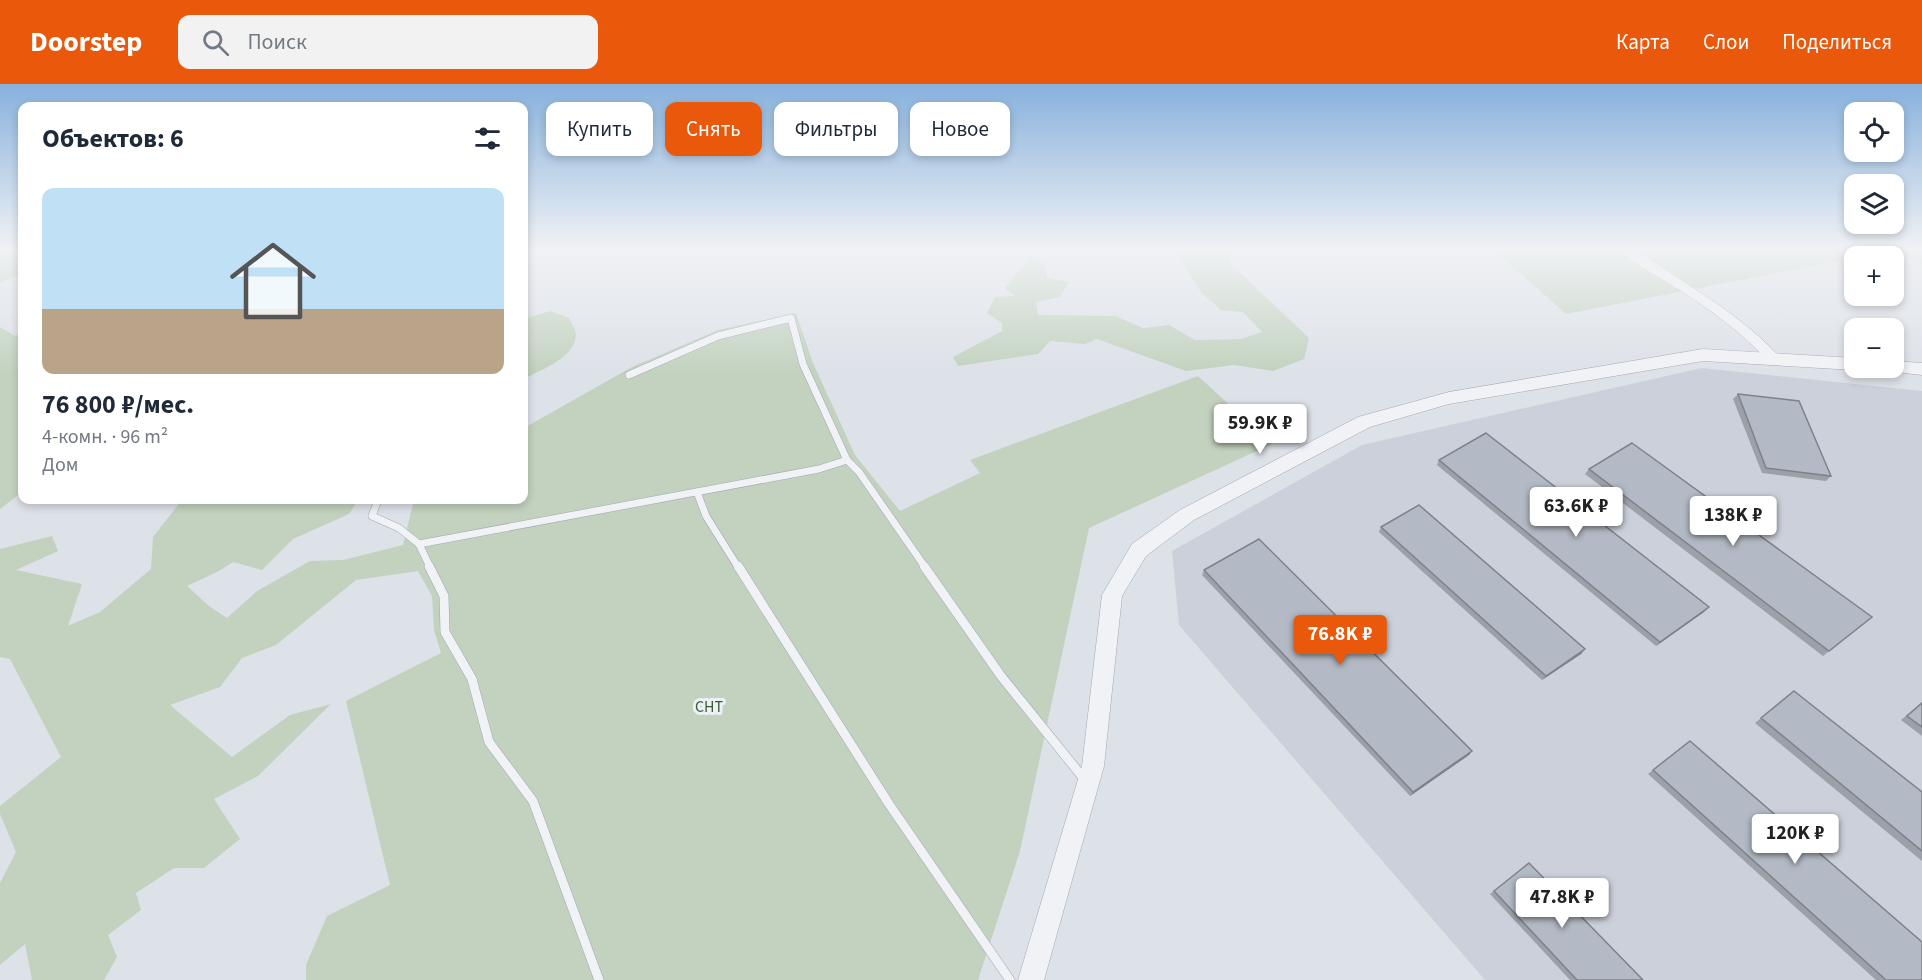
<!DOCTYPE html>
<html lang="ru">
<meta charset="utf-8">
<style>
:root{--surface:#fff;--page:#f2f2f3;--text:#1f2937;--muted:#747a83;--accent:#ea580c}
body{margin:0;font-family:"Source Sans 3",sans-serif;background:var(--page);color:var(--text);height:100vh;display:flex;flex-direction:column;font-size:22px;white-space:nowrap}
*{box-sizing:border-box;margin:0}
p{font-size:20px;color:var(--muted)}
.icon{flex:none;width:33px;height:33px;fill:none;stroke:currentColor;stroke-width:2;stroke-linecap:round;stroke-linejoin:round}
.map{position:relative;flex:1;overflow:hidden}
.panel{position:absolute;left:18px;top:18px;width:510px;height:402px;display:flex;flex-direction:column;background:var(--surface);border-radius:12px;box-shadow:0 3px 9px #0003}
.panel>*{flex:none}
.hud{position:absolute;left:546px;top:18px;width:570px;height:54px;display:flex;gap:12px}
.tools{position:absolute;left:1844px;top:18px;display:grid;gap:12px}
.tools a{display:grid;place-items:center;width:60px;height:60px;border-radius:12px;background:var(--surface);box-shadow:0 3px 9px #0003;font-size:30px}
.price{position:absolute;translate:-50% -51px;padding:0 14px;border-radius:6px;background:#fff;color:#222;font-size:20px;line-height:39px;filter:drop-shadow(0 2px 3px #0008)}
.price::after{content:'';position:absolute;left:50%;top:36px;width:18px;height:14px;margin-left:-9px;background:inherit;clip-path:polygon(0 0,100% 0,50% 100%)}
.price.selected{background:var(--accent);color:#fff}
ul{padding:0;list-style:none}
li{display:grid;align-content:center;gap:12px;height:318px;padding:0 24px}
li span{display:grid;place-items:center;height:186px;border-radius:12px;color:#555}
li>.icon{margin-inline-start:auto}
span .icon{width:108px;height:108px;fill:#fffc;stroke-width:1}
li b{font-size:26px}
h2{display:flex;justify-content:space-between;align-items:center;height:72px;padding:0 24px;font-size:26px}
.tag{padding:0 21px;border-radius:12px;background:var(--surface);box-shadow:0 3px 9px #0003;font-size:21px;line-height:54px}
.tag.selected{background:var(--accent);color:#fff}
header{display:flex;align-items:center;gap:36px;box-sizing:border-box;height:84px;padding:0 30px;background:var(--accent);color:#fff}
header strong{font-size:28px}
nav{display:flex;gap:33px;margin-inline-start:auto;font-size:21px}
.search{width:420px;height:54px;background:var(--page);display:flex;align-items:center;gap:15px;box-sizing:border-box;padding:0 21px;border-radius:12px;color:var(--muted);font-size:22px}
.map>svg:first-child{display:block}
.built{fill:#cbd0da}
.green{fill:#c2d2be}
.lines{fill:none;stroke-linecap:round;stroke-linejoin:round}
.service-far1-casing{stroke:#a2a8b2;stroke-width:8}
.service-casing{stroke:#a2a8b2;stroke-width:10}
.minor-casing{stroke:#a2a8b2;stroke-width:1}
.tertiary-casing{stroke:#a2a8b2;stroke-width:1}
.service-far1{stroke:#f0f2f6;stroke-width:7}
.service{stroke:#f0f2f6;stroke-width:9}
.minor{fill:#f0f2f6;fill-rule:evenodd}
.tertiary{fill:#f0f2f6;fill-rule:evenodd}
.wall{fill:#9ba0a9}
.shaded-wall{fill:#7e828a}
.building{fill:#b4bac5;stroke:#7e828a;stroke-width:1.5}
.labels{text-anchor:middle;stroke-width:6;stroke-linejoin:round;paint-order:stroke}
.park-label{font-size:16px;fill:#385c32;stroke:#edf0f6}
</style>
<header>
<strong>Doorstep</strong>
<div class="search"><svg class="icon" aria-label="search" viewBox="0 0 24 24"><circle cx="10" cy="10" r="6"/><path d="M15 15l6 6"/></svg>Поиск</div>
<nav><a>Карта</a><a>Слои</a><a>Поделиться</a></nav>
</header>
<div class="map">
<svg width="1922" height="896" viewBox="0 0 1922 896">
<rect width="100%" height="100%" fill="#dde1e8"/>
<path class="built" d="M1702 284 1922 307V896H1485L1179 541 1172 467 1362 361Z"/>
<g class="green">
<path d="M0 165H22V190L0 198Z"/>
<path d="M1184 165H1225L1231 180 1309 254 1304 275 1273 287 1234 281 1186 287 1097 255 1085 260 1050 257 1038 270 958 282 953 273 1002 247V239L987 229 995 213 1015 212 1005 204 1030 174 1044 179 1047 194 1069 198 1060 213 1036 218 1038 231 1116 232 1143 244 1169 241 1195 256 1241 255 1262 248 1243 228 1221 226 1201 208 1179 173Z"/>
<path d="M1493 165H1922V180L1895 166 1566 230Z"/>
<path d="M550 227 569 234C571 239 576 246 576 251 575 274 540 286 524 295V235Z"/>
<path d="M796 229 813 279 855 371 900 427 980 389 970 376 1198 292 1272 360 1089 444 1020 767 978 896H306V881L327 832 390 801 346 617 441 569 434 546 432 512 418 487 356 496 276 561 242 574 220 603 170 621 232 673 290 631 331 620 258 692 214 715 240 755 204 784H174L136 809 141 826 108 851 117 873 104 896H32L25 860 0 881V799L16 768 0 730V722L61 673 10 575 0 573V465L52 452 58 467 16 486 82 500 68 542 100 528 151 485 153 453 182 416H358L349 430 293 455 262 486 233 478 219 487 187 502 209 522 227 534 257 507 310 477 343 476 403 461 414 416H524V344L632 283 718 246Z"/>
<path d="M0 243 15 252 22 249V408L0 425Z"/>
</g>
<g class="lines">
<defs>
<g id="service-far1">
<path d="M629 291 718 252 791 234 803 280 847 376 859 388 925 483"/>
<path d="M697 408 706 432 738 483"/>
<path d="M378 416 372 432 399 444 419 460"/>
<path d="M430 483 419 460 819 385 847 376"/>
</g>
<g id="service">
<path d="M429 482 444 512 445 548 472 595 489 658 533 717 599 896"/>
<path d="M738 482 889 720 1010 896"/>
<path d="M924 482 1001 592 1085 696"/>
</g>
<path id="minor" d="M1621 165H1635C1684 200 1737 227 1779 272L1781 275 1779 278H1769C1743 249 1712 227 1678 205 1660 193 1635 182 1621 165Z"/>
<g id="tertiary">
<path d="M1703 265 1854 274V284H1860L1854 286 1703 277 1449 320 1370 343 1194 436 1146 472 1122 512 1104 682 1044 896H1018L1082 682 1102 511 1132 460 1180 426 1358 333 1449 308Z"/>
<path d="M1893 277 1922 279V291L1887 287 1885 284H1893Z"/>
</g>
</defs>
<use href="#service-far1" class="service-far1-casing"/>
<use href="#service" class="service-casing"/>
<use href="#minor" class="minor-casing"/>
<use href="#tertiary" class="tertiary-casing"/>
<use href="#service-far1" class="service-far1"/>
<use href="#service" class="service"/>
<use href="#minor" class="minor"/>
<use href="#tertiary" class="tertiary"/>
</g>
<g class="wall">
<path d="M1738 310 1831 392 1826 397 1762 389 1733 315Z"/>
<path d="M1439 376 1704 528 1656 562 1437 381Z"/>
<path d="M1589 385 1872 533 1823 572 1585 390Z"/>
<path d="M1381 443 1585 565 1581 570 1542 596 1379 448Z"/>
<path d="M1204 486 1472 667 1469 671 1410 712 1202 491Z"/>
<path d="M1794 607 1922 708V777L1755 639Z"/>
<path d="M1922 618V652L1901 636Z"/>
<path d="M1690 657 1921 896H1876L1648 690Z"/>
<path d="M1529 779 1643 896H1570L1490 810Z"/>
</g>
<g class="shaded-wall">
<path d="M1709 523 1704 528 1656 562 1660 558Z"/>
<path d="M1585 565 1581 570 1542 596 1546 592Z"/>
<path d="M1472 667 1469 671 1410 712 1413 708Z"/>
</g>
<g class="building">
<path d="M1738 310 1799 317 1831 392 1766 384Z"/>
<path d="M1486 349 1709 523 1660 558 1439 376Z"/>
<path d="M1632 359 1872 533 1829 567 1589 385Z"/>
<path d="M1419 421 1585 565 1546 592 1381 443Z"/>
<path d="M1259 455 1472 667 1413 708 1204 486Z"/>
<path d="M1794 607 1922 708V767L1761 634Z"/>
<path d="M1922 619V643L1907 632Z"/>
<path d="M1690 657 1922 858V895L1921 896H1886L1653 686Z"/>
<path d="M1529 779 1643 896H1577L1494 807Z"/>
</g>
<linearGradient id="sky" x2="0" y2="1"><stop stop-color="#87b1dc"/><stop offset="0.57" stop-color="#f0f2f5"/><stop offset="1" stop-color="#f0f2f5" stop-opacity="0"/></linearGradient>
<rect width="1922" height="290" fill="url(#sky)"/>
<g class="labels">
<g class="park-label">
<text x="709" y="628">СНТ</text>
</g>
</g>
</svg>
<div class="tools">
<a><svg class="icon" aria-label="locate" viewBox="0 0 24 24"><circle cx="12" cy="12" r="6"/><path d="M12 2v4M12 18v4M2 12h4M18 12h4"/></svg></a>
<a><svg class="icon" aria-label="layers" viewBox="0 0 24 24"><path d="M12 4l9 5-9 5-9-5zM3 14l9 5 9-5"/></svg></a>
<a>+</a>
<a>−</a>
</div>
<b class="price" style="left:1260px;top:371px">59.9K ₽</b>
<b class="price" style="left:1576px;top:454px">63.6K ₽</b>
<b class="price" style="left:1733px;top:463px">138K ₽</b>
<b class="price selected" style="left:1340px;top:582px">76.8K ₽</b>
<b class="price" style="left:1795px;top:781px">120K ₽</b>
<b class="price" style="left:1562px;top:845px">47.8K ₽</b>
<div class="hud">
<a class="tag">Купить</a>
<a class="tag selected">Снять</a>
<a class="tag">Фильтры</a>
<a class="tag">Новое</a>
</div>
<section class="panel">
<h2>Объектов: 6<svg class="icon" aria-label="filters" viewBox="0 0 24 24"><path d="M4 7h16M4 17h16"/><circle cx="9" cy="7" r="2"/><circle cx="15" cy="17" r="2"/></svg></h2>
<ul>
<li><span style="background:linear-gradient(#bfe0f5 65%,#b9a48a 0)"><svg class="icon" aria-label="home" viewBox="0 0 24 24"><path d="M3 11l9-7 9 7M6 9v11h12V9"/></svg></span><div><b>76 800 ₽/мес.</b><p>4-комн. · 96 m²</p><p>Дом</p></div></li>
</ul>
</section>
</div>
